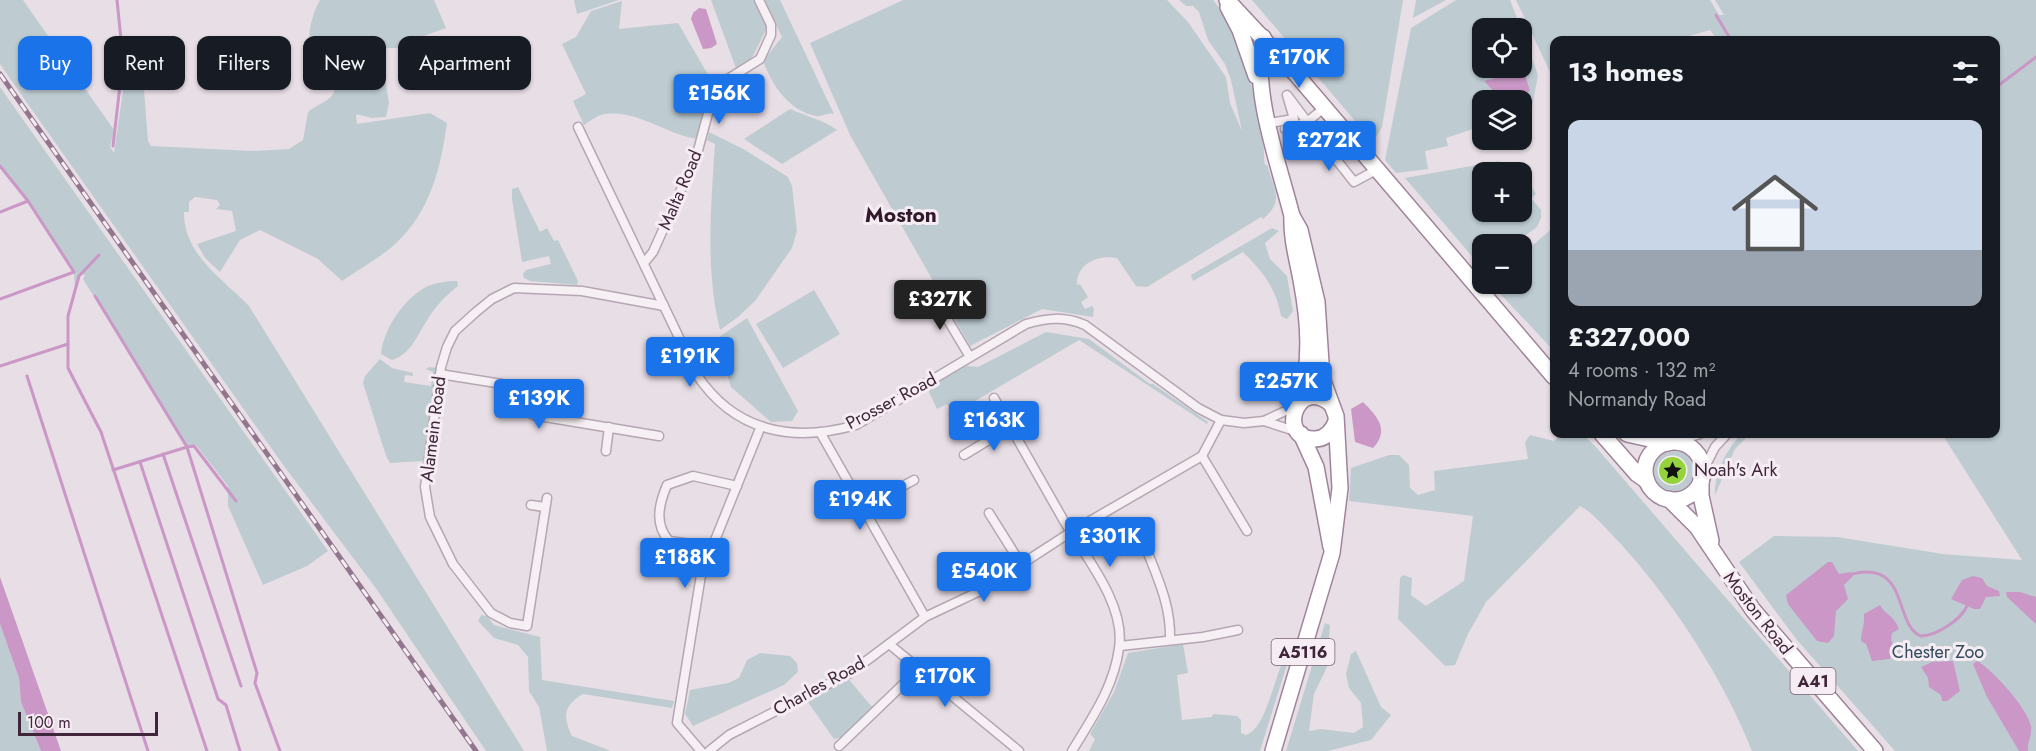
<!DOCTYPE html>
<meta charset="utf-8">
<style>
:root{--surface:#171b24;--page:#242831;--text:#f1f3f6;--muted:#9ea1a6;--line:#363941;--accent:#1a73e8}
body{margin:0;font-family:Jost,sans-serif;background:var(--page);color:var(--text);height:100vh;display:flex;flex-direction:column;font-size:22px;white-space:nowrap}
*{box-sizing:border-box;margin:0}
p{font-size:20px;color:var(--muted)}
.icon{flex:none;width:33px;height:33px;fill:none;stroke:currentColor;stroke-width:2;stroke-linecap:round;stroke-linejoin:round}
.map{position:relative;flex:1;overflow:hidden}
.drawer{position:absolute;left:1550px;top:36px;width:450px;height:402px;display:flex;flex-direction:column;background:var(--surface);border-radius:12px;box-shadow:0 2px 4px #0004}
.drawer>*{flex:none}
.guide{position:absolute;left:18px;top:36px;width:570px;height:54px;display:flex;gap:12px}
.tools{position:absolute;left:1472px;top:18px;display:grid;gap:12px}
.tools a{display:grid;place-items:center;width:60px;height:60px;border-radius:12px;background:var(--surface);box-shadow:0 2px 4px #0004;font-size:30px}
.scale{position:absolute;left:18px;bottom:15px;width:140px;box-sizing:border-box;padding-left:6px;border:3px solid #3f263a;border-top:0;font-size:16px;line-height:21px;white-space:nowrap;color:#3f263a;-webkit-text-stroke:4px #f6edf4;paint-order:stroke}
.price{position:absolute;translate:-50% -51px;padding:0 14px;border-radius:6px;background:var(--accent);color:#fff;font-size:20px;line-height:39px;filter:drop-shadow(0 2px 3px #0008)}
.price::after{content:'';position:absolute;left:50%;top:36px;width:18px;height:14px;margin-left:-9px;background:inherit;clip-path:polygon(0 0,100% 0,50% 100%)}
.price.on{background:#222;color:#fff}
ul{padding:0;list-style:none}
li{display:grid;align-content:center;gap:12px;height:318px;padding:0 18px}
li+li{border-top:2px solid var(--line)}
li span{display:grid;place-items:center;height:186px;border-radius:12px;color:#555}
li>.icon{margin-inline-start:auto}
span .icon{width:108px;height:108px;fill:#fffc;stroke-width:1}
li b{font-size:26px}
h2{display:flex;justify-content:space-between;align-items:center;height:72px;padding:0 18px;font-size:26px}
.chip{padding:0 21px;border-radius:12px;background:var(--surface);box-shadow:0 2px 4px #0004;font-size:21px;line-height:54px}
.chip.on{background:var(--accent);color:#fff}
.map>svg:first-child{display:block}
.green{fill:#beccd2}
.water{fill:#ca97c6}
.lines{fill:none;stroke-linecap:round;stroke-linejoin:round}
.stream{stroke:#ca97c6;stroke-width:3}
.minor-casing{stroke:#b5a7b2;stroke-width:11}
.trunk-casing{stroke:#9f849b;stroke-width:18}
.minor{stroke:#f6f0f5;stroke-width:8}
.trunk{stroke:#fff;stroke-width:15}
.rail-casing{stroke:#92768d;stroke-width:5}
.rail{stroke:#f6edf4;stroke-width:3;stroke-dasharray:9;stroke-linecap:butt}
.labels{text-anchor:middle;stroke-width:6;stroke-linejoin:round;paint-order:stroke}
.shield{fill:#f6edf4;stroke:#766272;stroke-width:1.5}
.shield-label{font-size:16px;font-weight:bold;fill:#3f263a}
.street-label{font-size:18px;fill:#3f263a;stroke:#f6edf4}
.poi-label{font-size:18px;fill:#3f263a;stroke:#f6edf4;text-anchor:start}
.park-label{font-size:18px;fill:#334c5b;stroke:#f6edf4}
.quarter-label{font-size:21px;font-weight:bold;fill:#30192b;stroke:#f6edf4}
</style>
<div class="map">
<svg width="2036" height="751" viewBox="0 0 2036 751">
<rect width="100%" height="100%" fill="#e8dee6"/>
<g class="green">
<path d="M0 0H23L114 130 110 147 114 153 125 77 129 73 137 71 144 90 148 141 151 146 252 151 289 149 303 140 308 112C323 99 343 100 331 74L315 73C305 52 308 20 320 0H434L446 28 421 37V48H386L381 53 389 103 386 117 372 118 356 114 357 124 430 113 447 123C441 167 430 213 395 244 380 258 359 269 342 281L318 259 260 230 240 240 220 272 205 258 197 244 236 231 232 211 216 209 220 205 217 200 195 197 189 202V212H184C183 254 223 279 249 306L524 751H486L375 587 284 466 25 100 0 64Z"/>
<path d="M574 0H619L577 14Z"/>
<path d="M711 0H754L767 28 753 56 737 71Z"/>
<path d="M764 0H780L834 114C827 112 823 117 816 116 789 111 772 85 763 61L782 37Z"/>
<path d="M903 0H1167L1188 22 1226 77 1230 103 1242 131 1231 80 1225 64 1208 40 1199 12 1193 6H1186L1179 0H1213C1245 38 1255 96 1263 144 1265 152 1263 158 1265 165H1267C1274 189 1285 201 1263 219L1261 217 1147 287 1136 286 1117 258C1098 254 1076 264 1077 285L1080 284 1088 297 1081 302 1085 309 1092 306 1088 299 1094 309 1093 317 1042 309 970 346 850 135 810 43Z"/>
<path d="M1252 0H1403L1382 127 1373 142Z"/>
<path d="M1416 0H1446L1413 18Z"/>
<path d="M1456 0H1510L1521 28H1482V45L1477 55 1482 61V68L1497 71 1501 68H1521V29L1538 75 1528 129 1521 127V100H1513L1517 72 1485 81 1502 100H1482V126L1446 138 1448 146 1425 151 1428 169 1396 173 1385 160 1411 28Z"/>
<path d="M1516 0H1710L1719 15H1724L1715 0H2036V751H1895L1797 640 1739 562 1774 536 1837 537 1943 554 2022 560 1942 434H1995V40H1717L1710 30 1675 40H1554V75L1552 76Z"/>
<path d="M622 1 619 29 678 23 714 85 700 139C667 136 639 109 605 114 598 115 590 121 584 125L573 101 586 94 562 44 576 37 591 11Z"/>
<path d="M0 87 328 551 307 566 263 585 228 506V486L196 445 187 447 83 279 85 275 80 274 75 290 74 272 28 201 0 166Z"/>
<path d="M790 109C805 116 824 120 837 130L782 164 744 139Z"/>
<path d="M709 132 745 150 788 177 792 186 797 231 792 248 755 301 738 317 720 330C705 269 711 205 715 144L707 140Z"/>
<path d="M1499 161 1501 172H1482V212H1521V183L1528 181 1536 194 1531 198 1541 210V218L1537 227 1519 240H1498L1495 244H1482V268L1405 178Z"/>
<path d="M518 187 540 232 547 228 554 241 558 240 578 281 577 285 530 281 524 278 523 274 526 270 551 264 549 256 522 262 512 199V189Z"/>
<path d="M1554 227V351L1491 284H1521V255Z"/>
<path d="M1272 228 1279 231 1265 243 1270 259 1287 276 1293 311 1287 319 1281 316C1276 288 1263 272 1243 252L1193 281 1191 275Z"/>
<path d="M451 281H457L458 286C445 296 434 308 426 322 416 337 411 354 392 360L381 354C383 329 405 297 428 286 435 283 444 282 451 281Z"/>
<path d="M814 290 840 334 783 368 756 324Z"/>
<path d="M747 318 798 411 792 421 771 422 731 387 716 339Z"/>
<path d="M1046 332 1089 339 1150 384H1153L1208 422 1207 424 1079 340 953 414 947 404 937 409 927 388 966 366 978 367Z"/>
<path d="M380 359 392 368 413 373V376L405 375 404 382 431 386 433 372 426 369 429 367 437 368 423 461 390 463 386 456 363 383 365 376Z"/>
<path d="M1561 434H1582L1595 446 1858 751H1752C1722 676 1674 603 1620 543 1607 530 1596 515 1580 506L1486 602 1468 634 1455 665 1445 666 1398 619 1400 578 1403 575 1412 578 1411 595 1426 606 1464 581 1473 516 1349 501 1351 468 1389 455H1399L1409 465 1410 488 1418 495 1435 490 1434 471 1528 459 1525 442 1530 435 1554 441Z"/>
<path d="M1742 434H1750L1735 449 1715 495C1714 475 1727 447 1742 434Z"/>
<circle cx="1674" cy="471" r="20"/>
<path d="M481 615 487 616 494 625 540 637 542 680 674 701 672 708 583 694C564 705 562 716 572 736L611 751H547L539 707 529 691 528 657 518 645 494 638 478 621Z"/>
<path d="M1325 623 1330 625 1327 667 1314 694 1309 731 1321 729 1354 733 1363 727 1361 703 1349 688 1346 674 1351 654 1356 651 1381 707 1391 715 1371 740 1328 751H1286Z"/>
<path d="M0 624 19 678 21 702 41 751H0Z"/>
<path d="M1183 644 1188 673 1177 675 1182 720 1211 717 1214 714 1237 716 1241 720V733L1246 735C1268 727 1274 673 1286 657L1288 661 1260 751H1089L1095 739 1090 734 1114 692 1128 653Z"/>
<path d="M760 653 790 656 797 663 798 672 784 685 693 726 685 714 690 690 728 683 739 678 747 660Z"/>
<path d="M847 677 872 707 842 737 834 739 805 698Z"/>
</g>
<g class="water">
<path d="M699 8 706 9 717 44 711 48 703 49 691 19 693 13Z"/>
<path d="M1523 68 1530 91 1513 100H1502L1484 81 1517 72Z"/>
<path d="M1363 402C1377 416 1390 430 1373 448L1355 442 1351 409Z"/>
<path d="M1828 562H1832L1839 574 1851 572 1853 576 1844 585 1848 599 1836 611 1834 636 1828 643 1817 641 1788 604 1786 595Z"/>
<path d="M1973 576 1982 578 1987 586 1999 591 2000 596 1986 597 1980 609H1974L1951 599 1962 580Z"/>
<path d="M0 577 61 751H41L21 702 19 678 0 624Z"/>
<path d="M2006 592H2020L2036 597V624L2007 597Z"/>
<path d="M1880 605C1885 615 1893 614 1899 629L1892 633 1891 640 1896 652 1889 659 1872 661 1866 644 1861 641C1861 631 1865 625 1864 614Z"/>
<path d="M1953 661 1960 691 1947 701H1942L1941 695 1929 687 1928 678 1921 667 1932 662Z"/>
<path d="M1977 661C1992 669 2025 706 2030 723 2034 732 2027 741 2028 751H2019L1987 697 1973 664Z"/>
</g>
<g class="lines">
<g class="stream">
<path d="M1716 15 1731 40"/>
<path d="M1995 88 2036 57"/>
<path d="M113 146 123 59 117 0"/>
<path d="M0 166 28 201 74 272 0 299"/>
<path d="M0 212 28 201"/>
<path d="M99 255 79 276 68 316V368L101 432 207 751"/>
<path d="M95 296 187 447 194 446 236 501"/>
<path d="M0 366 68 344"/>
<path d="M27 376 148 751"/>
<path d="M163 454 241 686"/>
<path d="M140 462 218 699 226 705 240 751"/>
<path d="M113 470 187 447 257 673 255 683 280 751"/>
<path d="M1852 574C1910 560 1893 625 1921 636 1937 635 1960 621 1967 606"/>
</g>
<defs>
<g id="minor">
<path d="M1269 123 1294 119 1287 95 1324 144"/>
<path d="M578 127 697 375C735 432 793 443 856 425L1026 324C1047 318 1064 316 1085 325L1198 408 1221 420 1244 423 1264 421 1296 406"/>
<path d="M1342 128 1324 144 1354 182 1378 169"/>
<path d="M1285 129 1307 122 1324 108"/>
<path d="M644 263 653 252 697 154 713 95 720 84 760 59 771 35V25L759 0"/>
<path d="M931 292 970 357"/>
<path d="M440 374 515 386C524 394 523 408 533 415L659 436"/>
<path d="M994 398C1017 439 1041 480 1064 521 1085 556 1126 605 1119 648 1114 687 1092 718 1072 751"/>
<path d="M1264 421 1298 432"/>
<path d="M820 432 925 617"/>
<path d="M1675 442 1700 434"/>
<path d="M606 451 609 427"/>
<path d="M964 455 1010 427"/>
<path d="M1202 456 1247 531"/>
<path d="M1702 473 1715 447 1727 434"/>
<path d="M547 498 527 626 510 623 491 613 453 564 430 517 425 487 441 367 447 347 455 331 476 312 492 299 514 288 582 291 664 306"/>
<path d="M531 505 545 507"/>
<path d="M862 508 914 480"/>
<path d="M989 513 1021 564"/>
<path d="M713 547 669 541C654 524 659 504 667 485L693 476 737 486"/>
<path d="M1146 548C1158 579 1171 606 1170 639"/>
<path d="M889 644 1019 751"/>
<path d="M1120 646 1203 637 1238 630"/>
<path d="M839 746 919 669"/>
<path d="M701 751 677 723 701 575 761 426"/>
<path d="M709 751 729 735 850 673 925 617 980 591 1071 532 1202 456 1221 420"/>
</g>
<g id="trunk">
<path d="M1227 0 1295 73 1554 377"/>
<path d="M1228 7 1240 30 1256 76"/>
<path d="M1263 37C1251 91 1279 164 1292 216 1291 238 1297 258 1301 280 1309 322 1312 362 1299 404"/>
<path d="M1331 404C1296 375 1276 440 1315 439 1326 439 1332 431 1336 422"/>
<path d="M1301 434 1316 467 1331 547"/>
<path d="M1602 434 1637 474 1647 481"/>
<path d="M1627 434 1668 443"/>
<circle cx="1674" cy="471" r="29"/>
<path d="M1701 479V496L1711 541"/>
<path d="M1669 499 1697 527 1753 610 1875 751"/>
<path d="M1273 751 1332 553 1340 488 1336 416 1322 378 1317 302 1300 230 1292 216"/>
</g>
</defs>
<use href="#minor" class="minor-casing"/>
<use href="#trunk" class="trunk-casing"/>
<use href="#minor" class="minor"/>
<use href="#trunk" class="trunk"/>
<defs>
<path id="rail" d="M0 74 476 751"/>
</defs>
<use href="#rail" class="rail-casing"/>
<use href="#rail" class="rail"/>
</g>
<defs>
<symbol id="sight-disc" viewBox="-11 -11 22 22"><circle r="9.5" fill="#95d33d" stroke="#f6edf4"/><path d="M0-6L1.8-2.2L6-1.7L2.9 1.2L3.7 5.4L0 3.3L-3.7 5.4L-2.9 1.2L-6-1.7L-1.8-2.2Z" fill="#111"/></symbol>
</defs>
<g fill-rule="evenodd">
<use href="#sight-disc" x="1656" y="454" width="33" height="33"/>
</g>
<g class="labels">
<g class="shield">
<rect x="1271.5" y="639" width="63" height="26" rx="4.5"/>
<rect x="1790.5" y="668" width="45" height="26" rx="4.5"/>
</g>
<g class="shield-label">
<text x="1303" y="658">A5116</text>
<text x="1813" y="687">A41</text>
</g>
<g class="street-label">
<text transform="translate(680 190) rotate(-67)" y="6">Malta Road</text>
<text transform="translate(891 401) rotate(-28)" y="6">Prosser Road</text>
<text transform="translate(433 429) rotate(-83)" y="6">Alamein Road</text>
<text transform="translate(1758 613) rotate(52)" y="6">Moston Road</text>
<text transform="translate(819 686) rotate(-29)" y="6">Charles Road</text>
</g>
<g class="poi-label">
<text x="1694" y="476">Noah's Ark</text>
</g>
<g class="park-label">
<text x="1938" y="658">Chester Zoo</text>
</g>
<g class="quarter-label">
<text x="901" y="222">Moston</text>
</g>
</g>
</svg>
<div class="tools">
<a><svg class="icon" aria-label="locate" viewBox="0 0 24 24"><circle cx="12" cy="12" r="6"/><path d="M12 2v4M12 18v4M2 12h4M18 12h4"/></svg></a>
<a><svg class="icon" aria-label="layers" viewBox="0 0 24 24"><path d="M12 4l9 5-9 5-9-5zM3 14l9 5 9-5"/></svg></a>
<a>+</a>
<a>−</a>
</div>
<div class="scale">100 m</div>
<b class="price" style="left:1299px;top:89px">£170K</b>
<b class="price" style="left:719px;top:125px">£156K</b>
<b class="price" style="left:1329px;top:172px">£272K</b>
<b class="price on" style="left:940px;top:331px">£327K</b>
<b class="price" style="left:690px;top:388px">£191K</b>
<b class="price" style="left:1286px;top:413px">£257K</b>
<b class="price" style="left:539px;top:430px">£139K</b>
<b class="price" style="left:994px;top:452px">£163K</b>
<b class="price" style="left:860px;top:531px">£194K</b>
<b class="price" style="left:1110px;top:568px">£301K</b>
<b class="price" style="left:685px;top:589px">£188K</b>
<b class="price" style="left:984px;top:603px">£540K</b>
<b class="price" style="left:945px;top:708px">£170K</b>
<div class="guide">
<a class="chip on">Buy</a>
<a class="chip">Rent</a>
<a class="chip">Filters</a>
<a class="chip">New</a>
<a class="chip">Apartment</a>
</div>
<section class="drawer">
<h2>13 homes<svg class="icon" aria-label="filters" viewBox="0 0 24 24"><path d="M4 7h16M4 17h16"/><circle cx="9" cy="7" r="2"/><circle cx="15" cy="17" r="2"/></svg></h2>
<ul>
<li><span style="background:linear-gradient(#c9d6e8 70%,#9aa5b1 0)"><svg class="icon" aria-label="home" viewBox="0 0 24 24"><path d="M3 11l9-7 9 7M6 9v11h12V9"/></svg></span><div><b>£327,000</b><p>4 rooms · 132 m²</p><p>Normandy Road</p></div></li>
</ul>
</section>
</div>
